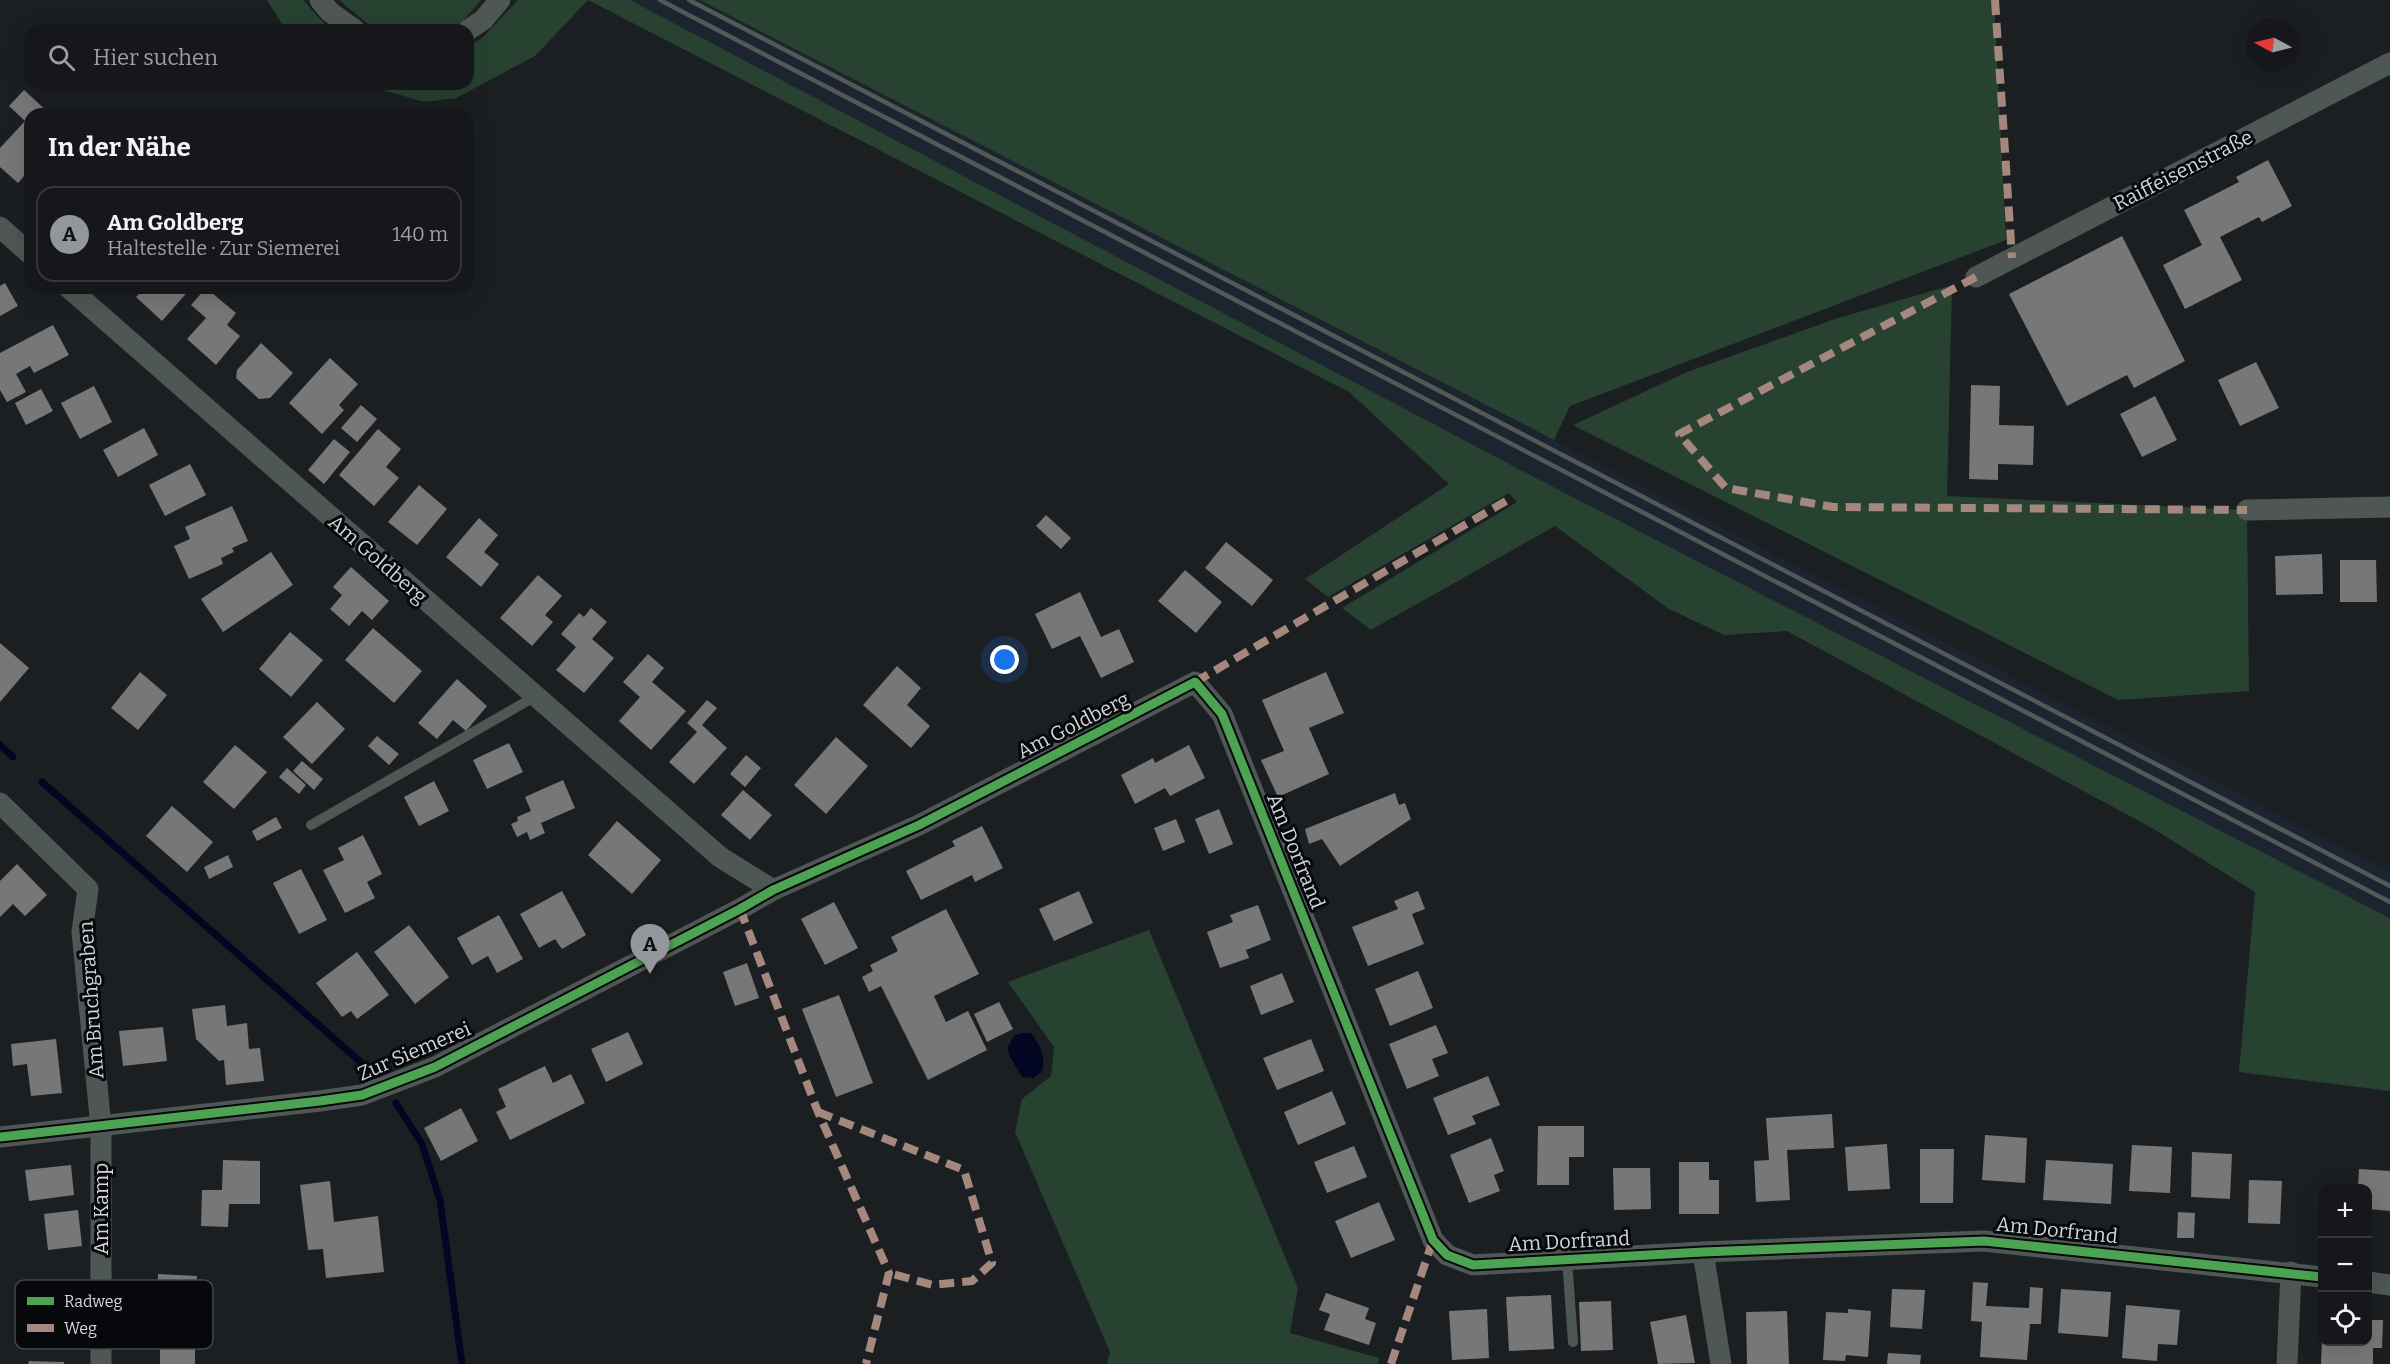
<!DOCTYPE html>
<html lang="de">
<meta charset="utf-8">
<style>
body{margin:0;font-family:Bitter,serif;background:#222427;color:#f1f3f6}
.controls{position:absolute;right:18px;bottom:18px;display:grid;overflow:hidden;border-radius:12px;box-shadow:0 6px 24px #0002}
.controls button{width:54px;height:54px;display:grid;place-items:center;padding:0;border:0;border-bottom:2px solid #343639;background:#15171a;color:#f1f3f6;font:30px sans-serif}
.compass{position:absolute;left:2246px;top:18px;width:54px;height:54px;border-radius:50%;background:#15171a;box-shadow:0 6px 24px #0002;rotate:277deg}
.you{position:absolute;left:1005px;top:660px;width:21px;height:21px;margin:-15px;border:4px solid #fff;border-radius:50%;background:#1a73e8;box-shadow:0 0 0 9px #1a73e833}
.badge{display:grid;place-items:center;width:39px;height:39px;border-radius:50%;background:#93969a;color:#111;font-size:20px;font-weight:700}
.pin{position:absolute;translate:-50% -50px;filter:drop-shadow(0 2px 3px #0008)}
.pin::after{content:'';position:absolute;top:32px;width:21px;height:18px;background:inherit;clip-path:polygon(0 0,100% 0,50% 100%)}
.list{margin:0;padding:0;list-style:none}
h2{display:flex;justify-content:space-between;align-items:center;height:78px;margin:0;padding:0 24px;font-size:26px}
h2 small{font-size:20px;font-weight:400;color:#9d9fa2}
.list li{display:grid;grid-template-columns:39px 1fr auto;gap:18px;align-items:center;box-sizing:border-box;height:96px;margin:0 12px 12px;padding:0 12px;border:2px solid #343639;border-radius:18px}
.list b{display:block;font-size:22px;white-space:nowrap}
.list p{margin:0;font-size:20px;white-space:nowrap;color:#9d9fa2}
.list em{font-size:20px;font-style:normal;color:#9d9fa2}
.icon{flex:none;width:33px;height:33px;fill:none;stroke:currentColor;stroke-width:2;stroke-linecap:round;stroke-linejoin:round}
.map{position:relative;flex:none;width:2390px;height:1364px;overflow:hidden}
.search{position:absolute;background:#15171a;box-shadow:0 6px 24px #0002;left:24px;top:24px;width:450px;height:66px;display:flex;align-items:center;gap:15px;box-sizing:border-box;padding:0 21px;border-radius:18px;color:#9d9fa2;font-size:22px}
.panel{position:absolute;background:#15171a;box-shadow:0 6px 24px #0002;left:24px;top:108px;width:450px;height:186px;border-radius:18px}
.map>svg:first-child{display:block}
</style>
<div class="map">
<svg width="2390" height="1364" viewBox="0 0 2390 1364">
<rect width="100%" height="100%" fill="#1c1f22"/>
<path fill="#1c242f" d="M 630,0 L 700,0 L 2390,872 L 2390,918 L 1534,477 Z"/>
<g fill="#274231">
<path d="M 267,0 L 303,0 L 330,30 L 286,30 Z"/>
<path d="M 339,0 L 481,0 L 462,22 L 440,30 L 384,30 L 369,25 Z"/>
<path d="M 518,0 L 588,0 L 535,56 L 456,98 L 424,102 L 363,84 L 468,84 L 468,47 L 482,38 Z"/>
<path d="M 588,0 L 630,0 L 1534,477 L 2390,918 L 2390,1091 L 2239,1072 L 2255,892 L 2152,828 L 1787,631 L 1724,635 L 1669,609 L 1555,526 L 1371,630 L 1342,608 L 1517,502 L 1509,493 L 1328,597 L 1305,579 L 1449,484 L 1349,392 Z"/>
<path d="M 700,0 L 1994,0 L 2006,240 L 1570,406 L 1554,440 Z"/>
<path d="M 1952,285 L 1947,496 L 2247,510 L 2249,691 L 2118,700 L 1573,425 L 1687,372 L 1835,319 Z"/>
<path d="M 1149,930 L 1298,1288 L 1290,1333 L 1379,1358 L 1378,1364 L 1107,1364 L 1110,1352 L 1015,1132 L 1022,1099 L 1051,1076 L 1054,1047 L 1008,982 Z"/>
</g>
<path fill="#030623" d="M 1021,1033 L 1031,1033 C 1040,1045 1045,1055 1043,1070 L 1034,1078 L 1022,1077 L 1010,1057 L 1007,1048 L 1014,1036 Z"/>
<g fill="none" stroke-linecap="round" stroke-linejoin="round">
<g stroke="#030623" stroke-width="7">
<path d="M 0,745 L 13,757"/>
<path d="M 42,782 L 380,1079"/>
<path d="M 396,1103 L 422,1144 L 440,1200 L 462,1364"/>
</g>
</g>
<g fill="#787777">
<path d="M 24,90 L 50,114 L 30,114 L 30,169 L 18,183 L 0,167 L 0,148 L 25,121 L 9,106 Z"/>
<path d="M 2268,160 L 2292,206 L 2262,222 L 2259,217 L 2220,237 L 2242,280 L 2185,309 L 2163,265 L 2202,245 L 2184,210 L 2239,182 L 2236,177 Z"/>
<path d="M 2122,236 L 2185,361 L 2134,388 L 2127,375 L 2067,406 L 2009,294 Z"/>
<path d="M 5,283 L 18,306 L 0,316 L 0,286 Z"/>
<path d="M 145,288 L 191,288 L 162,321 L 136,297 Z"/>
<path d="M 206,288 L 236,313 L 227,325 L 240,336 L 216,365 L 187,339 L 206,318 L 191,305 Z"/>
<path d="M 53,325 L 69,355 L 34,373 L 30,366 L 16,374 L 26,392 L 7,402 L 0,390 L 0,353 Z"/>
<path d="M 261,343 L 293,373 L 270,398 L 259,399 L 236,378 L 237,370 Z"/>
<path d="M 330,358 L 358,384 L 339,405 L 344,410 L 322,434 L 289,403 Z"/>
<path d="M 2256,362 L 2279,408 L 2240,426 L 2218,380 Z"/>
<path d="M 1971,385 L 2000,386 L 1999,425 L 2034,426 L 2033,465 L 1998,464 L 1998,480 L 1969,479 Z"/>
<path d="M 94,386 L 112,422 L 80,439 L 61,403 Z"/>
<path d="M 41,389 L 53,411 L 26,425 L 15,403 Z"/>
<path d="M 2155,396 L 2177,440 L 2142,457 L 2120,414 Z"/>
<path d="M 361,405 L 377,419 L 357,442 L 341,428 Z"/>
<path d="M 144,428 L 158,455 L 118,477 L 103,450 Z"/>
<path d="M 378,429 L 401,449 L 386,467 L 399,478 L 374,506 L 339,475 Z"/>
<path d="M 334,439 L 350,452 L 324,484 L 308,470 Z"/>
<path d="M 190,464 L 206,495 L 165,516 L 149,485 Z"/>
<path d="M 419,485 L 447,509 L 417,545 L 388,522 Z"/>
<path d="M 232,506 L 248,541 L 232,548 L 234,552 L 221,558 L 223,564 L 189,579 L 174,546 L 190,539 L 185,527 Z"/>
<path d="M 1046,515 L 1071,538 L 1061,549 L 1036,526 Z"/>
<path d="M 479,518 L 498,535 L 484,552 L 499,564 L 481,587 L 446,557 Z"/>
<path d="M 1226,542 L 1273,580 L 1252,606 L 1205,568 Z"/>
<path d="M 271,552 L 293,585 L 223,632 L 201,599 Z"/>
<path d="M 2322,554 L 2323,594 L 2276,595 L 2275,556 Z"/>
<path d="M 2340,560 L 2376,560 L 2377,602 L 2340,602 Z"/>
<path d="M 351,567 L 389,601 L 372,620 L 362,611 L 349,626 L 330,609 L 342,595 L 333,587 Z"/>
<path d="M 1185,570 L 1222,602 L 1196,633 L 1158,601 Z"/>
<path d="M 538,575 L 562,596 L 545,615 L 553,622 L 532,646 L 500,618 Z"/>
<path d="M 1080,592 L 1101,637 L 1119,629 L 1134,662 L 1101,678 L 1080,636 L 1052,649 L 1035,614 Z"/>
<path d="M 591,608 L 607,622 L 592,639 L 614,658 L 584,693 L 556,670 L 576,647 L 561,634 L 579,613 L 584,617 Z"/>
<path d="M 373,628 L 422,671 L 394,703 L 345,660 Z"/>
<path d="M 290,632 L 323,660 L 291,697 L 259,669 Z"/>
<path d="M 0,643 L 29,668 L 0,702 Z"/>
<path d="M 648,654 L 664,668 L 652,682 L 686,711 L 651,750 L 619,721 L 640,697 L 623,682 Z"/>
<path d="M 897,666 L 921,688 L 907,705 L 930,726 L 911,748 L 863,705 Z"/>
<path d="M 140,672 L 167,695 L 138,730 L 111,708 Z"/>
<path d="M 1326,672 L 1344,713 L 1309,728 L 1329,774 L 1278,797 L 1261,760 L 1284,751 L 1262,700 Z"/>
<path d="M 457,679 L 487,706 L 466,731 L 453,720 L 437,739 L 418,723 Z"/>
<path d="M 707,700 L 717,708 L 702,725 L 727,748 L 694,784 L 669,762 L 697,732 L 687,723 Z"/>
<path d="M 317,702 L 345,729 L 312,764 L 283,737 Z"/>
<path d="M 377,736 L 399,754 L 389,765 L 368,746 Z"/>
<path d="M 836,737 L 868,766 L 826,814 L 794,785 Z"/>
<path d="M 509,743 L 523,772 L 487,789 L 473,760 Z"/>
<path d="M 235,745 L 267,772 L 234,809 L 203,782 Z"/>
<path d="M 1189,745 L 1205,778 L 1170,796 L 1165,788 L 1135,804 L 1121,775 L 1153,758 L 1155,763 Z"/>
<path d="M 746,755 L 761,768 L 745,787 L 730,774 Z"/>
<path d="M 302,761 L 323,779 L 314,790 L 293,771 Z"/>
<path d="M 287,768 L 306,785 L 299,794 L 279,777 Z"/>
<path d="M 563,780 L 575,808 L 541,823 L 545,833 L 530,840 L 527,832 L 517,837 L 511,824 L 518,821 L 517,817 L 531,811 L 525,797 Z"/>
<path d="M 434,781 L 449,811 L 419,826 L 404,797 Z"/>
<path d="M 743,790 L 772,815 L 750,840 L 721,815 Z"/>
<path d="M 1395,793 L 1399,805 L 1405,803 L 1411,819 L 1340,866 L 1322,839 L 1309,844 L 1305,829 Z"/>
<path d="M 172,806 L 213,842 L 187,872 L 146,836 Z"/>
<path d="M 1219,809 L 1233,844 L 1209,854 L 1195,819 Z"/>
<path d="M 276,817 L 282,828 L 257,841 L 252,831 Z"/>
<path d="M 1176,819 L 1185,842 L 1163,851 L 1154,828 Z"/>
<path d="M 617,821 L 661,860 L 632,894 L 588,855 Z"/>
<path d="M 982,826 L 1003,868 L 975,882 L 972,875 L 921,900 L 906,871 L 955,846 L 952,841 Z"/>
<path d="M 363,835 L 382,874 L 367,882 L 375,898 L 345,913 L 323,870 L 344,860 L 338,848 Z"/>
<path d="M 228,855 L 233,867 L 209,879 L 204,867 Z"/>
<path d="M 17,864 L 47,895 L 25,916 L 13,904 L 0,917 L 0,881 Z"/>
<path d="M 301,869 L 327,920 L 299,934 L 273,883 Z"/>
<path d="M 562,891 L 586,935 L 562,949 L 555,939 L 539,948 L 520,914 Z"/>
<path d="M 1079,891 L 1093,923 L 1054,941 L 1039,909 Z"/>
<path d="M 1418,891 L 1425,909 L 1412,914 L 1424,944 L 1368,966 L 1352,927 L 1398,909 L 1394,901 Z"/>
<path d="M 834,902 L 858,948 L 825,965 L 801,919 Z"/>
<path d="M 1258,905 L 1271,940 L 1246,950 L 1249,958 L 1220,968 L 1207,932 L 1233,922 L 1230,915 Z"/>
<path d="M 946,909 L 979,974 L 934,996 L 946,1022 L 968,1011 L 987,1050 L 928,1080 L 881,986 L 869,992 L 862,977 L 873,971 L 870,965 L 898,951 L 891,937 Z"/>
<path d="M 499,915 L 523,959 L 497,973 L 488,956 L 472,965 L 457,938 Z"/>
<path d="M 409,925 L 449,977 L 415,1004 L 374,952 Z"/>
<path d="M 357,952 L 389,995 L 357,1019 L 351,1011 L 342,1017 L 316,983 Z"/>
<path d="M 747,963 L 759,998 L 735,1006 L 723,972 Z"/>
<path d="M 1418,971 L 1433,1008 L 1390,1026 L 1375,989 Z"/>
<path d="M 1282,973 L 1294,1002 L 1261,1015 L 1250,986 Z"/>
<path d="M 839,995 L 873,1083 L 836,1097 L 802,1009 Z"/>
<path d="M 999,1002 L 1013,1029 L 987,1042 L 974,1014 Z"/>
<path d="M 225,1005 L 227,1026 L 247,1023 L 249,1049 L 260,1048 L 264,1081 L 226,1085 L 224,1060 L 219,1061 L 196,1039 L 192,1009 Z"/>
<path d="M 1436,1025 L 1448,1053 L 1432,1059 L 1439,1076 L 1407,1089 L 1389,1044 Z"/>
<path d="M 163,1027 L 167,1061 L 123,1066 L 119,1031 Z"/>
<path d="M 628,1032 L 643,1064 L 606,1082 L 591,1049 Z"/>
<path d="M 56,1039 L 62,1093 L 31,1096 L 27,1064 L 13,1066 L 11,1044 Z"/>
<path d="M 1311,1039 L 1324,1071 L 1277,1090 L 1263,1058 Z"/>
<path d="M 545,1066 L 553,1083 L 571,1074 L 585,1103 L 510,1140 L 496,1112 L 506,1107 L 498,1089 Z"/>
<path d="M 1488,1076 L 1500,1105 L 1472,1116 L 1476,1124 L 1448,1135 L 1433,1098 Z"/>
<path d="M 1332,1091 L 1346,1124 L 1298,1145 L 1284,1112 Z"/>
<path d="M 461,1108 L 478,1141 L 441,1161 L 424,1128 Z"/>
<path d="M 1832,1114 L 1834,1148 L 1787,1150 L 1790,1200 L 1756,1202 L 1754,1161 L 1769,1160 L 1766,1118 Z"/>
<path d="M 1538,1126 L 1584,1126 L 1584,1157 L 1569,1157 L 1569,1185 L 1537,1185 Z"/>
<path d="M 1985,1135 L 2027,1138 L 2025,1183 L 1982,1180 Z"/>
<path d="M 1491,1138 L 1504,1171 L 1494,1175 L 1500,1191 L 1469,1203 L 1450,1155 Z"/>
<path d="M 1887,1144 L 1890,1189 L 1848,1191 L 1845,1147 Z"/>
<path d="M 2132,1145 L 2172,1147 L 2170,1193 L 2129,1191 Z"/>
<path d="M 1354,1146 L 1367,1177 L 1327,1193 L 1314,1162 Z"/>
<path d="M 1920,1149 L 1954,1149 L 1953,1203 L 1920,1203 Z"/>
<path d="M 2192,1152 L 2232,1154 L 2230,1199 L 2191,1197 Z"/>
<path d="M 223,1160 L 260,1161 L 260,1204 L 229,1204 L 228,1227 L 201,1226 L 202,1190 L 222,1190 Z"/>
<path d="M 2046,1160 L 2113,1164 L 2111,1204 L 2043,1200 Z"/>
<path d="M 1679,1162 L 1709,1162 L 1709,1180 L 1719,1180 L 1719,1214 L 1679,1214 Z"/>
<path d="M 71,1165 L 74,1195 L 29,1201 L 25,1170 Z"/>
<path d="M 1613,1168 L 1650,1168 L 1651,1209 L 1614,1210 Z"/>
<path d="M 2359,1169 L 2390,1171 L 2390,1211 L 2368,1209 L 2368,1188 L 2358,1188 Z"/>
<path d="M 2249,1180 L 2282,1181 L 2280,1224 L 2248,1223 Z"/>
<path d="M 330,1181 L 334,1222 L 378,1216 L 384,1272 L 326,1278 L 323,1249 L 308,1250 L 300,1185 Z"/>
<path d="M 1379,1202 L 1395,1240 L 1351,1258 L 1335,1221 Z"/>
<path d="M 78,1210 L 82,1246 L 48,1250 L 44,1214 Z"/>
<path d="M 2178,1212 L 2195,1213 L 2194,1238 L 2177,1238 Z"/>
<path d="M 158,1274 L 197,1276 L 195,1316 L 156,1315 Z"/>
<path d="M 1973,1282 L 1988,1283 L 1986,1306 L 2029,1308 L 2030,1287 L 2043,1288 L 2041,1324 L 2030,1324 L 2027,1360 L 1980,1357 L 1982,1322 L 1971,1321 Z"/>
<path d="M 1892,1289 L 1925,1290 L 1922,1329 L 1890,1327 Z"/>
<path d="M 2061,1289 L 2111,1292 L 2108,1337 L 2058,1333 Z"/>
<path d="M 1326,1293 L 1369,1308 L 1365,1319 L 1376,1323 L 1369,1345 L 1324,1330 L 1330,1314 L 1319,1310 Z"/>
<path d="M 1551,1295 L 1554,1349 L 1509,1351 L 1506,1297 Z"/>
<path d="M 1611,1301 L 1613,1350 L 1581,1351 L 1579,1302 Z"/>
<path d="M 2126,1305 L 2180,1310 L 2177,1345 L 2158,1344 L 2157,1361 L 2122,1358 Z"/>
<path d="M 1487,1309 L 1489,1358 L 1452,1360 L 1449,1311 Z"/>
<path d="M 1848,1309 L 1871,1311 L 1868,1357 L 1846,1355 L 1845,1361 L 1823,1360 L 1826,1312 L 1848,1313 Z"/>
<path d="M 1787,1311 L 1789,1364 L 1747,1364 L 1746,1312 Z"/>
<path d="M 1686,1315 L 1695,1363 L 1658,1364 L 1650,1322 Z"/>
<path d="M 2370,1320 L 2383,1320 L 2382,1348 L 2373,1348 L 2373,1364 L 2321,1364 L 2322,1341 L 2368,1342 Z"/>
<path d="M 160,1338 L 195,1339 L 195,1364 L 160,1364 Z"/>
<path d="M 1888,1353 L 1921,1355 L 1920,1364 L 1887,1364 Z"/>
<path d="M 29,1361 L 64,1362 L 64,1364 L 28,1364 Z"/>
</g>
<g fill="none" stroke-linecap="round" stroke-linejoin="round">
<g stroke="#4f5754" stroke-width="10">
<path d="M 311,825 L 536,696"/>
<path d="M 1567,1260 L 1573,1342"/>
</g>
<g stroke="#4f5754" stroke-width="21">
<path d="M 320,0 L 330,12 L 355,30"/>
<path d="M 468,30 L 483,20 L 500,0"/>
<path d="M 0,227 L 30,254"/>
<path d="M 1976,277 L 2390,63"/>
<path d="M 69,288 L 720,857 L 773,890"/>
<path d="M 2247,510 L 2390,507"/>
<path d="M 0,803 L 88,889 L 82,932 L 101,1127 L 101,1364"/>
<path d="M 0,1137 L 320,1101 L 362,1095 L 435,1067 L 740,909 L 773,890 L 919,825 L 1195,682 L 1222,714 L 1433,1240 L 1447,1255 L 1473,1265 L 1703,1252 L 1984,1241 L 2322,1277"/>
<path d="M 1703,1252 L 1721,1364"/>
<path d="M 2368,1282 L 2390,1285"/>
<path d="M 2287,1364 L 2291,1272"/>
</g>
<g stroke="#545958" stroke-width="4.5">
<path d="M 660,0 L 2390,902"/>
<path d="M 689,0 L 2390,886"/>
</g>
<g stroke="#a5887d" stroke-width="8" stroke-dasharray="15 8" stroke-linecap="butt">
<path d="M 1995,0 L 2012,258"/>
<path d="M 1976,277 L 1679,434 L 1726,488 L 1833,507 L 2247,510"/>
<path d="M 1195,682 L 1506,501"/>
<path d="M 740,909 L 818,1112 L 889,1273 L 866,1364"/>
<path d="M 818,1112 L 964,1170 L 992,1263 L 972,1281 L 933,1285 L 889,1273"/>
<path d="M 1391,1364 L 1433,1240"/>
</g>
<defs>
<path id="cycleway" d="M 0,1137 L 320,1101 L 362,1095 L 435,1067 L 740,909 L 773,890 L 919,825 L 1195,682 L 1222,714 L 1433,1240 L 1447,1255 L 1473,1265 L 1703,1252 L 1984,1241 L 2322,1277"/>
</defs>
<use href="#cycleway" stroke="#06080b" stroke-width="13"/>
<use href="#cycleway" stroke="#4ca352" stroke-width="9"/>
</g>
<g text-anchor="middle" stroke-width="6" stroke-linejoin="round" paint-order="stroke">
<g font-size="20" fill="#d3d6db" stroke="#06080b">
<text transform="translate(2183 170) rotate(-27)" y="7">Raiffeisenstraße</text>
<text transform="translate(378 559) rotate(41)" y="7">Am Goldberg</text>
<text transform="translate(1073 725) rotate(-27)" y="7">Am Goldberg</text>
<text transform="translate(1296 851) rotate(68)" y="7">Am Dorfrand</text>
<text transform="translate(91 1000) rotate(-94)" y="7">Am Bruchgraben</text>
<text transform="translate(414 1051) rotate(-23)" y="7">Zur Siemerei</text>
<text transform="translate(101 1209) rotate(-90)" y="7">Am Kamp</text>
<text transform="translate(2057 1230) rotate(6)" y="7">Am Dorfrand</text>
<text transform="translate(1569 1241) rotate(-3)" y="7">Am Dorfrand</text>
</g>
</g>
<rect x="15" y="1280" width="198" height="69" rx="9" fill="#06080b" stroke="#444649" stroke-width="1.5"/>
<rect x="27" y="1297" width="27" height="8" fill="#4ca352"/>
<rect x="27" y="1324" width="27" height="8" fill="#a5887d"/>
<g font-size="16" fill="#d3d6db">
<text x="64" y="1307">Radweg</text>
<text x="64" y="1334">Weg</text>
</g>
</svg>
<div class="controls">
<button>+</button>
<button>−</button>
<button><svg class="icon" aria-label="locate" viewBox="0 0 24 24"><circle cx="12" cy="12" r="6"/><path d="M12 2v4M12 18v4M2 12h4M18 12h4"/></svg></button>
</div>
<svg class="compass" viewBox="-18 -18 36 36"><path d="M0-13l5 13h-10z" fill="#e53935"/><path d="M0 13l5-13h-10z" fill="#9d9fa2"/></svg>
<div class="you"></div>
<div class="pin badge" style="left:650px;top:974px">A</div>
<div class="search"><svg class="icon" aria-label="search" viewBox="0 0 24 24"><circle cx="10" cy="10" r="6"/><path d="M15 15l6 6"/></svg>Hier suchen</div>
<section class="panel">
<h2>In der Nähe<small></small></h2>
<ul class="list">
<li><span class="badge">A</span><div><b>Am Goldberg</b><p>Haltestelle · Zur Siemerei</p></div><em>140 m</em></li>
</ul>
</section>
</div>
